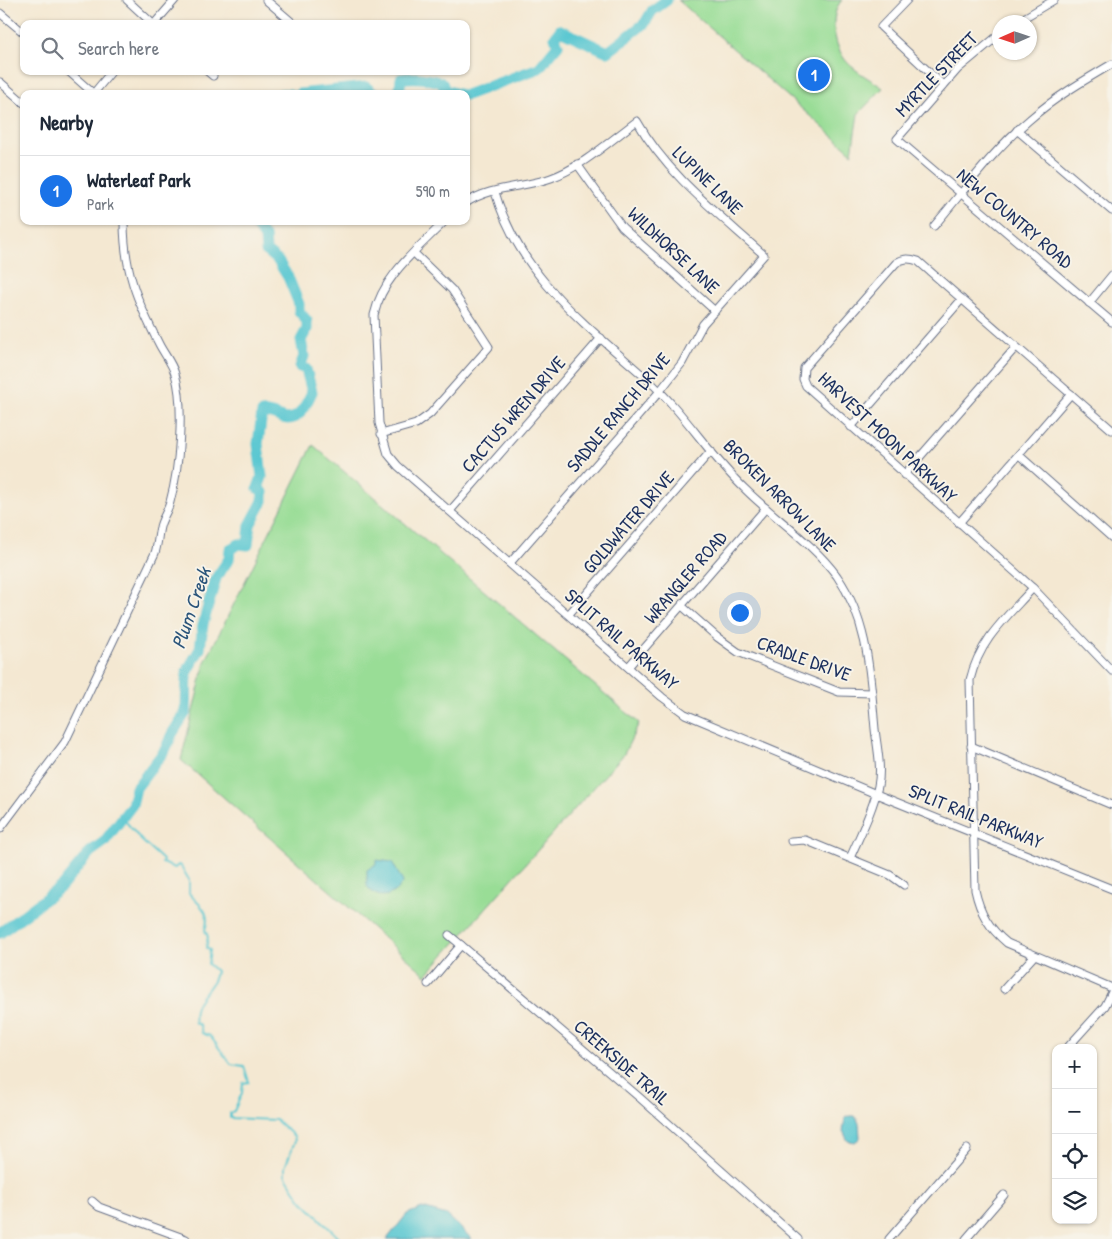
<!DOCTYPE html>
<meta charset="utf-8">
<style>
body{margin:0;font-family:"Patrick Hand",sans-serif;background:#f2f2f3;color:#1f2937}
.controls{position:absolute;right:15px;bottom:15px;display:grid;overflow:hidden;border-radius:10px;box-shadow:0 1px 4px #0004}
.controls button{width:45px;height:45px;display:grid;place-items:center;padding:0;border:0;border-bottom:1px solid #e0e1e3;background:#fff;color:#1f2937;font:25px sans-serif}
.compass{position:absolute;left:992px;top:15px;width:45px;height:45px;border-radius:50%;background:#fff;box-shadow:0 1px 4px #0004;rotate:267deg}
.you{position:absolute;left:739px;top:612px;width:18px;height:18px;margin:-12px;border:4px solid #fff;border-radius:50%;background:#1a73e8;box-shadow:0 0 0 8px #1a73e833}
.badge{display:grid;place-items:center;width:32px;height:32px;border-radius:50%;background:#1a73e8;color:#fff;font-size:16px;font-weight:700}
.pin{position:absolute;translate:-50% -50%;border:2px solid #fff;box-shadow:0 1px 5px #0006}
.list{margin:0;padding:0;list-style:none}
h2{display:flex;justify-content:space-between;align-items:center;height:65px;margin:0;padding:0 20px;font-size:21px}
h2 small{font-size:16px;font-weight:400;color:#747a83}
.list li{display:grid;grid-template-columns:32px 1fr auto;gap:15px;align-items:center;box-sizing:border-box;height:70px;padding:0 20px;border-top:1px solid #e0e1e3}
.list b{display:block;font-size:19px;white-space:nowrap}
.list p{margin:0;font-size:16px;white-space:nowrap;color:#747a83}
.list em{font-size:16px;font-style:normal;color:#747a83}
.icon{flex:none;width:28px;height:28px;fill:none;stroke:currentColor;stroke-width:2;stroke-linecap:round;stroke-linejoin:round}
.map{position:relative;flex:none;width:1112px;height:1239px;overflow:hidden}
.search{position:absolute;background:#fff;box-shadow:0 1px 4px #0004;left:20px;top:20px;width:450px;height:55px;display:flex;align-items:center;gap:12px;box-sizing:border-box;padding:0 18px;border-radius:10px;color:#747a83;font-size:19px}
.panel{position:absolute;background:#fff;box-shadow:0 1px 4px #0004;left:20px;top:90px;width:450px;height:135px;border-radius:10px}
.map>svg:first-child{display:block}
</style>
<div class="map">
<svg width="1112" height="1239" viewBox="0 0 1112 1239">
<rect width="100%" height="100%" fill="#f7f3e8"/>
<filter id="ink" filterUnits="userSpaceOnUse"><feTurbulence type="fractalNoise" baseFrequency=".02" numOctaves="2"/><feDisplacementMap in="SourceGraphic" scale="10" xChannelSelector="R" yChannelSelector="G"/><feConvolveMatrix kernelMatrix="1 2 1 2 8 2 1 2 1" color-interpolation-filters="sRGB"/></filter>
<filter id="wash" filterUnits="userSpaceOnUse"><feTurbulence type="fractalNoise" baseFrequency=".0096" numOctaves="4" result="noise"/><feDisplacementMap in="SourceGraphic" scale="20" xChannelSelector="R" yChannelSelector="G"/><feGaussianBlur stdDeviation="1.12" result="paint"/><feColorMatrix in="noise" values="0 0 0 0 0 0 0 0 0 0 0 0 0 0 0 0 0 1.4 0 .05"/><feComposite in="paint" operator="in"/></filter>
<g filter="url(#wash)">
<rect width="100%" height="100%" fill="#f4e8d2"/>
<g fill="#99dd96" stroke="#5a867a">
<path d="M 678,0 L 842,0 C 828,15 834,48 847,62 C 856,72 872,80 883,88 L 858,114 L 852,153 Z"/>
<path d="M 313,445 L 639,723 L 624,754 L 426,975 L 181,760 L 205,662 Z"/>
</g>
<g fill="#5ac7d1" stroke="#3a7b98">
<path d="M 376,860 L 392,862 L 403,882 C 393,897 378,902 367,886 L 367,870 L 376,864 Z"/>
<path d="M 850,1116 L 855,1116 L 859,1123 L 860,1138 L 855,1142 L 848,1141 L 843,1131 L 845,1118 Z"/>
<path d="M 422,1208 L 447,1215 L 472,1239 L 387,1239 L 407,1214 Z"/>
</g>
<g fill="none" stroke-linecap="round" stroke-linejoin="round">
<path stroke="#5ac7d1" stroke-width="2" d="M 122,817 L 141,840 L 163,860 L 162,863 L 175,868 L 178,865 L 181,866 L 189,880 L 189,893 C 198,905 212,910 205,930 L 208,937 L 206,948 L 210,950 L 208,964 L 216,971 C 213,994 190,996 195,1023 L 200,1025 L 202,1033 L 210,1036 L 231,1064 L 244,1066 L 249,1082 L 243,1083 L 242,1093 L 234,1111 L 230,1113 L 230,1118 L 276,1120 L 294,1136 L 295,1141 L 285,1167 L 285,1175 L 301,1200 L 340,1239"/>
<g stroke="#5ac7d1" stroke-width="11">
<path d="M 281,94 L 289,94"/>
<path d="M 299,94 L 366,87 L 374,94"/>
<path d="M 399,94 L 401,79 C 415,76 428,78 442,83 L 445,90 L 458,94"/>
<path d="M 466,95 L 539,68 L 558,45 L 555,37 L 560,30 L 608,52 L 645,23 L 652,11 L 667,0"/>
<path d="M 0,933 L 62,886 L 90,852 L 104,842 L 132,805 L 136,788 L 165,750 L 172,734 L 186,712 L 187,671 L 200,649 L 203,624 L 216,578 L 229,559 L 230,549 L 239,544 L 248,545 L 250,525 L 263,501 L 263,492 L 258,488 L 262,477 L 258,444 L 262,413 C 270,412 274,415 282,418 C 299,423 306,405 312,392 L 306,369 L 300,367 L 304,356 L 301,340 L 307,329 L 307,321 L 299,311 L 299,304 L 288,277 L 278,261 L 266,251 L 265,237 L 251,221"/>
</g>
</g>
</g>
<g filter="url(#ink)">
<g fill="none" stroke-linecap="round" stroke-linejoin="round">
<defs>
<g id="minor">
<path d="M 127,0 L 153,24"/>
<path d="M 266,0 L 294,24"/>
<path d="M 907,0 L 881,27 L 943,85"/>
<path d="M 0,13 L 24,33"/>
<path d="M 1017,22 L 1054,0"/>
<path d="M 154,24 L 175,0"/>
<path d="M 1000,34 L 958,69 L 897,139 L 1112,322"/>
<path d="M 68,71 L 94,94"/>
<path d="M 207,71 L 213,76"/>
<path d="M 0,82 L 24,103"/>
<path d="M 93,94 L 112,71"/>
<path d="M 1017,130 L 1112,211"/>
<path d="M 577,164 L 622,227 L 715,311"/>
<path d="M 495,192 C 519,275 585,324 647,379 C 684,412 709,455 745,489 C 774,518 812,542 837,576 C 869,622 870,675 875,729 C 877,747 882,768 878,786 C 873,810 860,835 850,858"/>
<path d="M 466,203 C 490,186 524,188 551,178 C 582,167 610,141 637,121 C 667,175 719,214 764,255 L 703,324 L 682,363 L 660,391 L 510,563"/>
<path d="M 445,221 C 418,249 383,275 374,315 L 379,423 L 388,454 L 398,466 L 662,697 L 685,714 L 876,794 L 1112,889"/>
<path d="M 934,226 C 964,191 993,150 1029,120 C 1054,98 1083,81 1112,64"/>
<path d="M 1089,303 L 1112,275"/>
<path d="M 851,427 L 962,299"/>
<path d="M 1112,430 L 918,261 C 909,258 904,258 896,263 L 804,368 L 803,379 L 806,386 L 1033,588 L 1112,671"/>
<path d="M 381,434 L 416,424 L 430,414 L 489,347 L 452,290 L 414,253"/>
<path d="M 1019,455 L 1112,538"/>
<path d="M 904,475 L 1016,347"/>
<path d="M 450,511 L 601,338"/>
<path d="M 959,523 L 1071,394"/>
<path d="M 1033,588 C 1006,618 980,639 970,680 L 975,890 C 980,913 989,928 1007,943 L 1112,988"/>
<path d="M 682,606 L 717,637 L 738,652 L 839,692 L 872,693"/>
<path d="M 569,614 L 711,451"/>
<path d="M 629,666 L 766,508"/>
<path d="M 971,746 L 1112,805"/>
<path d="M 0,829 L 65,742 L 155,553 C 158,544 158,535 160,527 C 162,518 168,511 170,502 C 179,470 185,406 175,374 C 172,363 164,354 159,344 C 137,301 124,271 124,221"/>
<path d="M 791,841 L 805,840 L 890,875 L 904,885"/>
<path d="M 449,935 L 461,945"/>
<path d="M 428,984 L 461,945 L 640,1098 L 798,1239"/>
<path d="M 1004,989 L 1034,956"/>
<path d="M 1068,1047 L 1105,1006 L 1112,992"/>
<path d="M 92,1201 L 99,1207 L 186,1239"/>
<path d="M 889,1239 L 967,1149"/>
<path d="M 966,1239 L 1004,1195"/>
</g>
</defs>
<use href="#minor" stroke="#677087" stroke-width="9"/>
<use href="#minor" stroke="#fff" stroke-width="7"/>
</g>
</g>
<g text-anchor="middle" stroke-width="4" stroke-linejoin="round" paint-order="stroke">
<g font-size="19" fill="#1b2f5e" stroke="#f7f3e8">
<text transform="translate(936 74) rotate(-46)" y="7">MYRTLE STREET</text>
<text transform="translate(708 180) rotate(44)" y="7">LUPINE LANE</text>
<text transform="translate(1015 218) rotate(40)" y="7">NEW COUNTRY ROAD</text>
<text transform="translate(674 250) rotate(43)" y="7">WILDHORSE LANE</text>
<text transform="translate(618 412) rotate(-50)" y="7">SADDLE RANCH DRIVE</text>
<text transform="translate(513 414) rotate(-49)" y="7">CACTUS WREN DRIVE</text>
<text transform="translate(888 437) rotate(43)" y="7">HARVEST MOON PARKWAY</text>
<text transform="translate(780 495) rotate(45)" y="7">BROKEN ARROW LANE</text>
<text transform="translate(628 522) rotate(-49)" y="7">GOLDWATER DRIVE</text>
<text transform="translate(685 577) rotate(-49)" y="7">WRANGLER ROAD</text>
<text transform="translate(622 639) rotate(41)" y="7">SPLIT RAIL PARKWAY</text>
<text transform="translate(804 658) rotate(20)" y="7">CRADLE DRIVE</text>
<text transform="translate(976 816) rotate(22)" y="7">SPLIT RAIL PARKWAY</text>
<text transform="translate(622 1062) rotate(41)" y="7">CREEKSIDE TRAIL</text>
</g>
<g font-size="20" font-style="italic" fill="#2b557b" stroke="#f7f3e8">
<text transform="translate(191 608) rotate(-71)" y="7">Plum Creek</text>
</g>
</g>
</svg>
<div class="controls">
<button>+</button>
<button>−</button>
<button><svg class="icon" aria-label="locate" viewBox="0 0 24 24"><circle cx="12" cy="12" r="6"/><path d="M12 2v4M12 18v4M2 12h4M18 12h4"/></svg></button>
<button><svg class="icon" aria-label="layers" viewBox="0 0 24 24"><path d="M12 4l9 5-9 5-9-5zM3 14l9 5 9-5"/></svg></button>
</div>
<svg class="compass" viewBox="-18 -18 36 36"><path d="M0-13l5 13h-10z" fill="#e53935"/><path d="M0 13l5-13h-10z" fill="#747a83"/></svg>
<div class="you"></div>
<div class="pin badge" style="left:814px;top:75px">1</div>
<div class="search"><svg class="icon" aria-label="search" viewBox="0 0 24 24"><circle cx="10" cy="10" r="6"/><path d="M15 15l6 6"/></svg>Search here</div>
<section class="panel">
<h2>Nearby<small></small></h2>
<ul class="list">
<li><span class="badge">1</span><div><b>Waterleaf Park</b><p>Park</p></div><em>590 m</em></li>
</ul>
</section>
</div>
